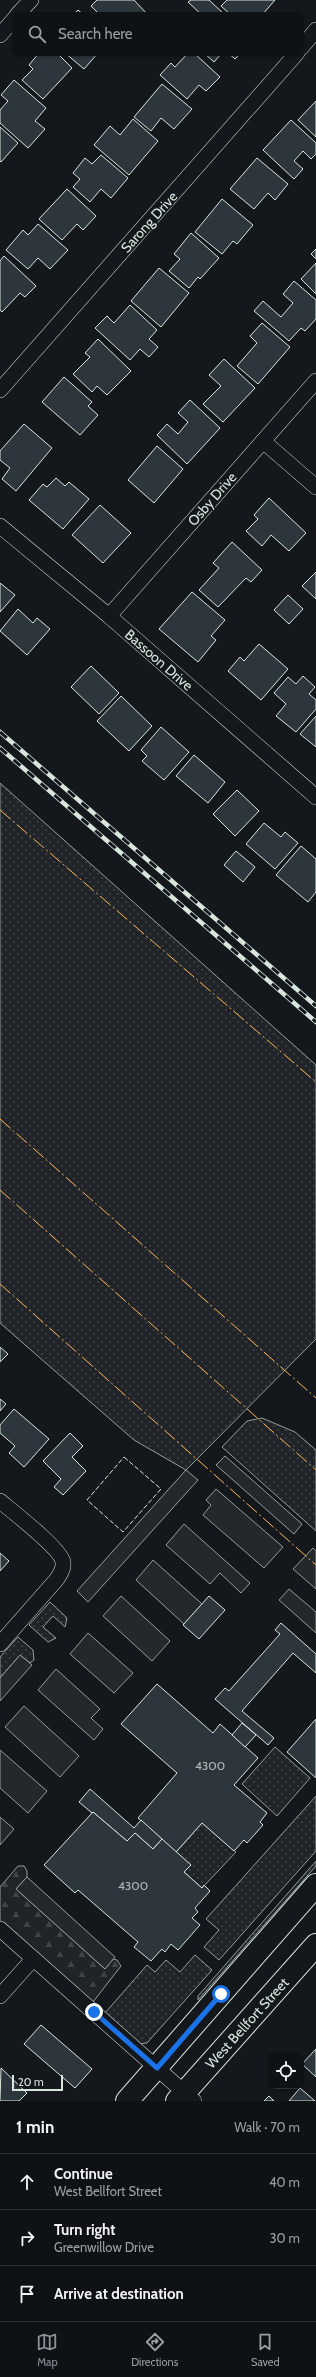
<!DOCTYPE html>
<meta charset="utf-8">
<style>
body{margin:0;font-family:Cabin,sans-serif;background:#1d2022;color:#f1f3f6}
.controls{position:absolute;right:12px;bottom:12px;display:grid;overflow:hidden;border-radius:8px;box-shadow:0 1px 3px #0004}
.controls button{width:36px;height:36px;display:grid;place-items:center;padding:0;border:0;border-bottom:1px solid #2f3234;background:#0f1215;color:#f1f3f6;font:20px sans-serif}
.scale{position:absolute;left:12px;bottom:10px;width:51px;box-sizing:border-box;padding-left:4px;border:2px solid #d8e6dc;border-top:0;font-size:11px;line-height:14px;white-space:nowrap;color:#d8e6dc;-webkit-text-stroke:3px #14181c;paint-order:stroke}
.stop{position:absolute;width:12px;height:12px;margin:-9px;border:3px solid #1a73e8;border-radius:50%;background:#fff}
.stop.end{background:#1a73e8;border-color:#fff;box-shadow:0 1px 4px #0008}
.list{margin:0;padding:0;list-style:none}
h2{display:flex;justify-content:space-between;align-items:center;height:52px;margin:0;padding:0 16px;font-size:17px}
h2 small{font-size:13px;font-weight:400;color:#9b9ea0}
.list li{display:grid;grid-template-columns:26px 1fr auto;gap:12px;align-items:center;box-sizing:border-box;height:56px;padding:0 16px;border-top:1px solid #2f3234}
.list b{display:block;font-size:15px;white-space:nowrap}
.list p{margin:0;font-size:13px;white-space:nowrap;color:#9b9ea0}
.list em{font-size:13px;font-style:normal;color:#9b9ea0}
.icon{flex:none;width:22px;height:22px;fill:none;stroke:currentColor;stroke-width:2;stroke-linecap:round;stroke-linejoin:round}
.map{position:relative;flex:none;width:316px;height:2101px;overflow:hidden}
.search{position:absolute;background:#0f1215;box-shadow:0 1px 3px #0004;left:12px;right:12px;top:12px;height:44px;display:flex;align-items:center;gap:10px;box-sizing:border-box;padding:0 14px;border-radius:8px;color:#9b9ea0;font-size:15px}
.sheet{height:220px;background:#0f1215}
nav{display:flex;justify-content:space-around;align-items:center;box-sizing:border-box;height:56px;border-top:1px solid #2f3234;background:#0f1215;font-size:11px;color:#9b9ea0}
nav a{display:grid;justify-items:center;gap:2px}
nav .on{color:#8c9099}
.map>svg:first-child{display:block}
</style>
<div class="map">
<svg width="316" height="2101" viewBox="0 0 316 2101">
<defs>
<pattern id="grass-dots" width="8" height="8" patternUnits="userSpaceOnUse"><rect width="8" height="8" fill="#202428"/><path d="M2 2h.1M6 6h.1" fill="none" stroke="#404447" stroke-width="1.8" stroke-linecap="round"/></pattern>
<pattern id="forest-firs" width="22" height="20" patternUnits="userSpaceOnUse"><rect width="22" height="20" fill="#202428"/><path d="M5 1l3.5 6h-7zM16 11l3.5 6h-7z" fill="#404447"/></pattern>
</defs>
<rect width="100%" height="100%" fill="#14181c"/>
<g fill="url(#grass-dots)" stroke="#939e99">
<path d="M 0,783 L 316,1065 L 316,1339 L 186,1470 L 134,1440 L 0,1323 Z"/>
<path d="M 262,1418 L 295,1432 L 316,1450 L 316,1531 L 222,1447 L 247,1421 Z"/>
<path d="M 50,1602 L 67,1618 L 65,1627 L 53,1616 L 43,1627 L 56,1638 L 48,1642 L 29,1625 Z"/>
<path d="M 18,1637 L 33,1650 L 34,1660 L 30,1663 L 20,1655 L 0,1678 L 0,1657 Z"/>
<path d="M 275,1747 L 310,1778 L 277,1816 L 242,1784 Z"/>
<path d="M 316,1796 L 316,1851 L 219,1960 L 204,1947 L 219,1930 L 206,1919 Z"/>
<path d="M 202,1823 L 236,1852 L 202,1888 L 184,1872 L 190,1865 L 176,1852 Z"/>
<path d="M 316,1861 L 316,1866 L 198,2000 L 198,1996 Z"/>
<path d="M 195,1955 L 212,1970 L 147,2043 L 140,2044 L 105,2013 L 147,1965 L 155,1972 L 166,1960 L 180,1972 Z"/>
</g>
<path fill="url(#forest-firs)" stroke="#939e99" d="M 18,1866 L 24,1866 L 27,1871 L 27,1877 L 16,1889 L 105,1969 L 113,1959 L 117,1960 L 121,1966 L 93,2002 L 0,1921 L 0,1887 Z"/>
<g fill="#24282b" stroke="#939e99">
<path d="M 225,1456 L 302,1524 L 294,1534 L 216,1465 Z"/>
<path d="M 186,1470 L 198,1480 L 88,1602 L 77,1591 Z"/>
<path d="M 216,1489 L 283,1547 L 264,1568 L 203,1515 L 211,1505 L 206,1500 Z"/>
<path d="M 184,1524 L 250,1583 L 241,1593 L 220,1573 L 210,1584 L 166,1545 Z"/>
<path d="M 313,1548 L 316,1551 L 316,1589 L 293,1569 Z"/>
<path d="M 153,1560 L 202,1604 L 184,1624 L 136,1580 Z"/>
<path d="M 289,1589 L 316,1612 L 316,1633 L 279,1600 Z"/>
<path d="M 121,1596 L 170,1641 L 152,1661 L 103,1616 Z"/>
<path d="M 88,1633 L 133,1673 L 114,1693 L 70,1654 Z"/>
<path d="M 20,1655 L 32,1665 L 0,1701 L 0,1678 Z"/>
<path d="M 56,1669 L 100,1709 L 91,1718 L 103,1729 L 94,1740 L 38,1690 Z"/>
<path d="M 24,1706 L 79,1756 L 60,1777 L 5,1727 Z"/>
<path d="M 0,1750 L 47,1791 L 28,1813 L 0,1788 Z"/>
<path d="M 0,1817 L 14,1829 L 0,1845 Z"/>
<path d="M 27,1877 L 115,1957 L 105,1969 L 16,1889 Z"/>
</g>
<g fill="#2c363c" stroke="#d8e6dc">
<path d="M 97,0 L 134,0 L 148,15 L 100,15 L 91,6 Z"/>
<path d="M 191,0 L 209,0 L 225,15 L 202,15 L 188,2 Z"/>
<path d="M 227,0 L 275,0 L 262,15 L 231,15 L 221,6 Z"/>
<path d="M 78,10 L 84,15 L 73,15 Z"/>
<path d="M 39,53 L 43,56 L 46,53 L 57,53 L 72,68 L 43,99 L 22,80 L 33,69 L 29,65 Z"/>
<path d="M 65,53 L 98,53 L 84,69 Z"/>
<path d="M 188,53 L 194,53 L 220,77 L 206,91 L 199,85 L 187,99 L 160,75 L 171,63 L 175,67 Z"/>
<path d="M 204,53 L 222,53 L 214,62 Z"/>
<path d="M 228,53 L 241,53 L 235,59 Z"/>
<path d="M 14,80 L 46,108 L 35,121 L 45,129 L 28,148 L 0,123 L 0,110 L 8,101 L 1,95 Z"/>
<path d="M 162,84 L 192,109 L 174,129 L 161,118 L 151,131 L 134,117 Z"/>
<path d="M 316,101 L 316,137 L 298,120 Z"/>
<path d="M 133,119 L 158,141 L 129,175 L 94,145 L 110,126 L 120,135 Z"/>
<path d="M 291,120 L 316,143 L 316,154 L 311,159 L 303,151 L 294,161 L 303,169 L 294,179 L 263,150 Z"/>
<path d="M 0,127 L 18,143 L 1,162 L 0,161 Z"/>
<path d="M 101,155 L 128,178 L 111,198 L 101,189 L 90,202 L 73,187 L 80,179 L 73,173 L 85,158 L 92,164 Z"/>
<path d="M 257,158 L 288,184 L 275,200 L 268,193 L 254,209 L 230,189 Z"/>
<path d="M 67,189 L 96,216 L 83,230 L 77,224 L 62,240 L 39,219 Z"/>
<path d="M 222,199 L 253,225 L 237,244 L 233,241 L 222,254 L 195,232 Z"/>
<path d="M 38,224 L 68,250 L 50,269 L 38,258 L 28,269 L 6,250 L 23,230 L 28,235 Z"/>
<path d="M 191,233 L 219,258 L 200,279 L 198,277 L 189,288 L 169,271 L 180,259 L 174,254 Z"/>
<path d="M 316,249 L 316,259 L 311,254 Z"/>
<path d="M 4,256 L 36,286 L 25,297 L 20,293 L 2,312 L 0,310 L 0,261 Z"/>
<path d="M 316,263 L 316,294 L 301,279 Z"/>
<path d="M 159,268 L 189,293 L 161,327 L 131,301 Z"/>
<path d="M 294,281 L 316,300 L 316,319 L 305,331 L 301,328 L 289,341 L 254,311 L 263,301 L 281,317 L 293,303 L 283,294 Z"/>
<path d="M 130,305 L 157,330 L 149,339 L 158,347 L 149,357 L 140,349 L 130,360 L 95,328 L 107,316 L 114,323 Z"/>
<path d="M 262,323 L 290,347 L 258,384 L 237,366 L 257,343 L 250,336 Z"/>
<path d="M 98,339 L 131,371 L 107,395 L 97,386 L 92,392 L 73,374 L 90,357 L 85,353 Z"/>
<path d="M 224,359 L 255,388 L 223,422 L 203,404 L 221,386 L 209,375 Z"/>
<path d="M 64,377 L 92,402 L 88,406 L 98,415 L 80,435 L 42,402 Z"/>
<path d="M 190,400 L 220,428 L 187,464 L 157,435 L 167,424 L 178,434 L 188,422 L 178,413 Z"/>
<path d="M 24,424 L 52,448 L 16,491 L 2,479 L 10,468 L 0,460 L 0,451 Z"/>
<path d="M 157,446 L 183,469 L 154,503 L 128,480 Z"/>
<path d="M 56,478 L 65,486 L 69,482 L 89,499 L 63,529 L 29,500 L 43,484 L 47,487 Z"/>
<path d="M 269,498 L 306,533 L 289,551 L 271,535 L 262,546 L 246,531 L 258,519 L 254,515 Z"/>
<path d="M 100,505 L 131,533 L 103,563 L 72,535 Z"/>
<path d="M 232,542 L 262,570 L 251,582 L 246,578 L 218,607 L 199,590 L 219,568 L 213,563 Z"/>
<path d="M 316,572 L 316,599 L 302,586 Z"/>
<path d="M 0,583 L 15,595 L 0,612 Z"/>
<path d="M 192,592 L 225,620 L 211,636 L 216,640 L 198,662 L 159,629 Z"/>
<path d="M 288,595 L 303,609 L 289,624 L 274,610 Z"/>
<path d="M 18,609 L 33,623 L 37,618 L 50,629 L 27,655 L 0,631 Z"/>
<path d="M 259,644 L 288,669 L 261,700 L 228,671 L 240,657 L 244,661 Z"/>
<path d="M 91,666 L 119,693 L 99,714 L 71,687 Z"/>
<path d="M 303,676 L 315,687 L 309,694 L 316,700 L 316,709 L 296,732 L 276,716 L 286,704 L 274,693 L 288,677 L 296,684 Z"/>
<path d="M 121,696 L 152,726 L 129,751 L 97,721 Z"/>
<path d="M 316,716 L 316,747 L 300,734 Z"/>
<path d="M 161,727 L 189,752 L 164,780 L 142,761 L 147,756 L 141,750 Z"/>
<path d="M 194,755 L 225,782 L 208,803 L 176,776 Z"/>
<path d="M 237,790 L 259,811 L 235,836 L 213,814 Z"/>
<path d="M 264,823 L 281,837 L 285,832 L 298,843 L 275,869 L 246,844 Z"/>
<path d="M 301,846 L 316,859 L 316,892 L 308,902 L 276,875 Z"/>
<path d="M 236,851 L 255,867 L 243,882 L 224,865 Z"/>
<path d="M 0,1347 L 8,1354 L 0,1362 Z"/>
<path d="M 0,1399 L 6,1404 L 0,1411 Z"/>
<path d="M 14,1409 L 49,1439 L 24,1467 L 9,1453 L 15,1446 L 0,1433 L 0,1425 Z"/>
<path d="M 70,1433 L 83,1446 L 72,1457 L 86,1471 L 63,1495 L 54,1487 L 61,1479 L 43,1461 Z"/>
<path d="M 0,1553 L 9,1561 L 0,1571 Z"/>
<path d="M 209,1596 L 225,1610 L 199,1639 L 183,1625 Z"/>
<path d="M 281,1623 L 316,1654 L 316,1673 L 293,1653 L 242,1711 L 274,1738 L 268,1745 L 215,1699 L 225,1688 L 229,1691 L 280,1634 L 275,1630 Z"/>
<path d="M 157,1684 L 213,1733 L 220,1724 L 258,1758 L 234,1785 L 267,1813 L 260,1822 L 263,1825 L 247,1843 L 244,1840 L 234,1851 L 202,1823 L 176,1852 L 138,1818 L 177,1773 L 121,1724 Z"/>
<path d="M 316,1719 L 316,1778 L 287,1752 Z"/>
<path d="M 242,1723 L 256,1735 L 245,1747 L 232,1735 Z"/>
<path d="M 90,1789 L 134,1828 L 141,1820 L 162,1839 L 153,1849 L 135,1833 L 127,1841 L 93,1812 L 92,1813 L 79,1802 Z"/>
<path d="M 93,1812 L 127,1841 L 135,1833 L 153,1849 L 162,1839 L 191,1865 L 184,1872 L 202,1888 L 204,1885 L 210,1891 L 195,1908 L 198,1912 L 192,1918 L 200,1925 L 178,1950 L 171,1944 L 165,1952 L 162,1949 L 151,1961 L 134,1947 L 138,1942 L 78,1890 L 75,1893 L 44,1865 Z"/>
<path d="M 41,2025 L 92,2069 L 75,2088 L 24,2044 Z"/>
<path d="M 316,2049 L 316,2077 L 302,2064 Z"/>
<path d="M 1,2068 L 27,2093 L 19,2101 L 0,2101 Z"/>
<path d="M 300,2088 L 315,2101 L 289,2101 Z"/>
<path d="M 269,2096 L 274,2101 L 264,2101 Z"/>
</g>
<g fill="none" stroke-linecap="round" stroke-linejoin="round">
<defs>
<g id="minor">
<path d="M 17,15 L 31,0"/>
<path d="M 0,35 L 15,18"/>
<path d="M 301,48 L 316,30"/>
<path d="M 0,390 L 297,53"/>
<path d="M 263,441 L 316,487"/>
<path d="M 0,526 L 109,616 L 316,797"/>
<path d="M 109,616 L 316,381"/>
<path d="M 0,1501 C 12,1511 61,1549 63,1562 C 64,1569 60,1574 57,1579 L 0,1644"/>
<path d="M 0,1929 L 194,2101"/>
<path d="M 0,1996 L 33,1959"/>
</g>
<g id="secondary">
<path d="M 127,2101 L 316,1885"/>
<path d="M 177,2101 L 316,1945"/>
</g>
</defs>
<use href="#minor" stroke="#d8e6dc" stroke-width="16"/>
<use href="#secondary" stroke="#d8e6dc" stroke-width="24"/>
<use href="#minor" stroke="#14181c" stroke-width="15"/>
<use href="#secondary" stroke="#14181c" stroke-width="22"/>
<defs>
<g id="rail">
<path d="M 0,732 L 316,1006"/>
<path d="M 0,748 L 316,1022"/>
</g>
</defs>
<use href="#rail" stroke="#d8e6dc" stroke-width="4.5"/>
<use href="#rail" stroke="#14181c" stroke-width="3" stroke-dasharray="9" stroke-linecap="butt"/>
<path stroke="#d8e6dc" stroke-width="1" stroke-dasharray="5 2" stroke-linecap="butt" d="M 124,1457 L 161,1489 L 123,1532 L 87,1500 Z"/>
<g stroke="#ffb74d" stroke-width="1" stroke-dasharray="14 3 2 3" stroke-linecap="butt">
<path d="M 0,810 L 316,1082"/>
<path d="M 0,1119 L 316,1398"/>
<path d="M 0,1190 L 316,1470"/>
<path d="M 0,1284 L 316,1565"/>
</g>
</g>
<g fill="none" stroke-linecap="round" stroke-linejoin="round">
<path stroke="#1a73e8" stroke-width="5" d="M 94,2012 L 157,2068 L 221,1994"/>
</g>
<g text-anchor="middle" stroke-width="3" stroke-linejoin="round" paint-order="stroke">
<g font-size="12" fill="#adbab4">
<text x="210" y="1770">4300</text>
<text x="133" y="1890">4300</text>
</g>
<g font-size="14" fill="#d8e6dc" stroke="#14181c">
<text transform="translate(149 222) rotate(-48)" y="5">Sarong Drive</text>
<text transform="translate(212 499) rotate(-49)" y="5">Osby Drive</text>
<text transform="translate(159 660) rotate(41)" y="5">Bassoon Drive</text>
<text transform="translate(247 2023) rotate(-48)" y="5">West Bellfort Street</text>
</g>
</g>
</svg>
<div class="controls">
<button><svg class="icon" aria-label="locate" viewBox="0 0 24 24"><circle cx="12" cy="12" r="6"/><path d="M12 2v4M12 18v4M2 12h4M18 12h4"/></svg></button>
</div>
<div class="scale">20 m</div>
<div class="stop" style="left:221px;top:1994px"></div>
<div class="stop end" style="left:94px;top:2012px"></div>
<div class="search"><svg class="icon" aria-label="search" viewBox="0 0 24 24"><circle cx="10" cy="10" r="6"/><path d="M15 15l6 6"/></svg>Search here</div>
</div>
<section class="sheet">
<h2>1 min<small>Walk · 70 m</small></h2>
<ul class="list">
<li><svg class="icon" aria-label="ahead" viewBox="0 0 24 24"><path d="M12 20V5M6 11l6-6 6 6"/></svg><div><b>Continue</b><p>West Bellfort Street</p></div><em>40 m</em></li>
<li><svg class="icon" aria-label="right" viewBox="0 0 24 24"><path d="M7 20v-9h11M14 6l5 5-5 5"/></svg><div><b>Turn right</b><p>Greenwillow Drive</p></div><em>30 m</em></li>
<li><svg class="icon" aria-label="arrive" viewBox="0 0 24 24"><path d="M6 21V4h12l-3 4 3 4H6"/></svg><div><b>Arrive at destination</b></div></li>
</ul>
</section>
<nav>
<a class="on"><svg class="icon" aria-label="map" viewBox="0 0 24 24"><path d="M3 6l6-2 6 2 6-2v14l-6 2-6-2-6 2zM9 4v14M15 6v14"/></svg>Map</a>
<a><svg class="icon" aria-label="directions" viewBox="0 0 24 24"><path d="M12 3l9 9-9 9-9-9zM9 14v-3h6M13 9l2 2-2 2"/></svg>Directions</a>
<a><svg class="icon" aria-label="saved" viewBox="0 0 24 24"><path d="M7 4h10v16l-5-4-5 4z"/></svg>Saved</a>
</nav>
